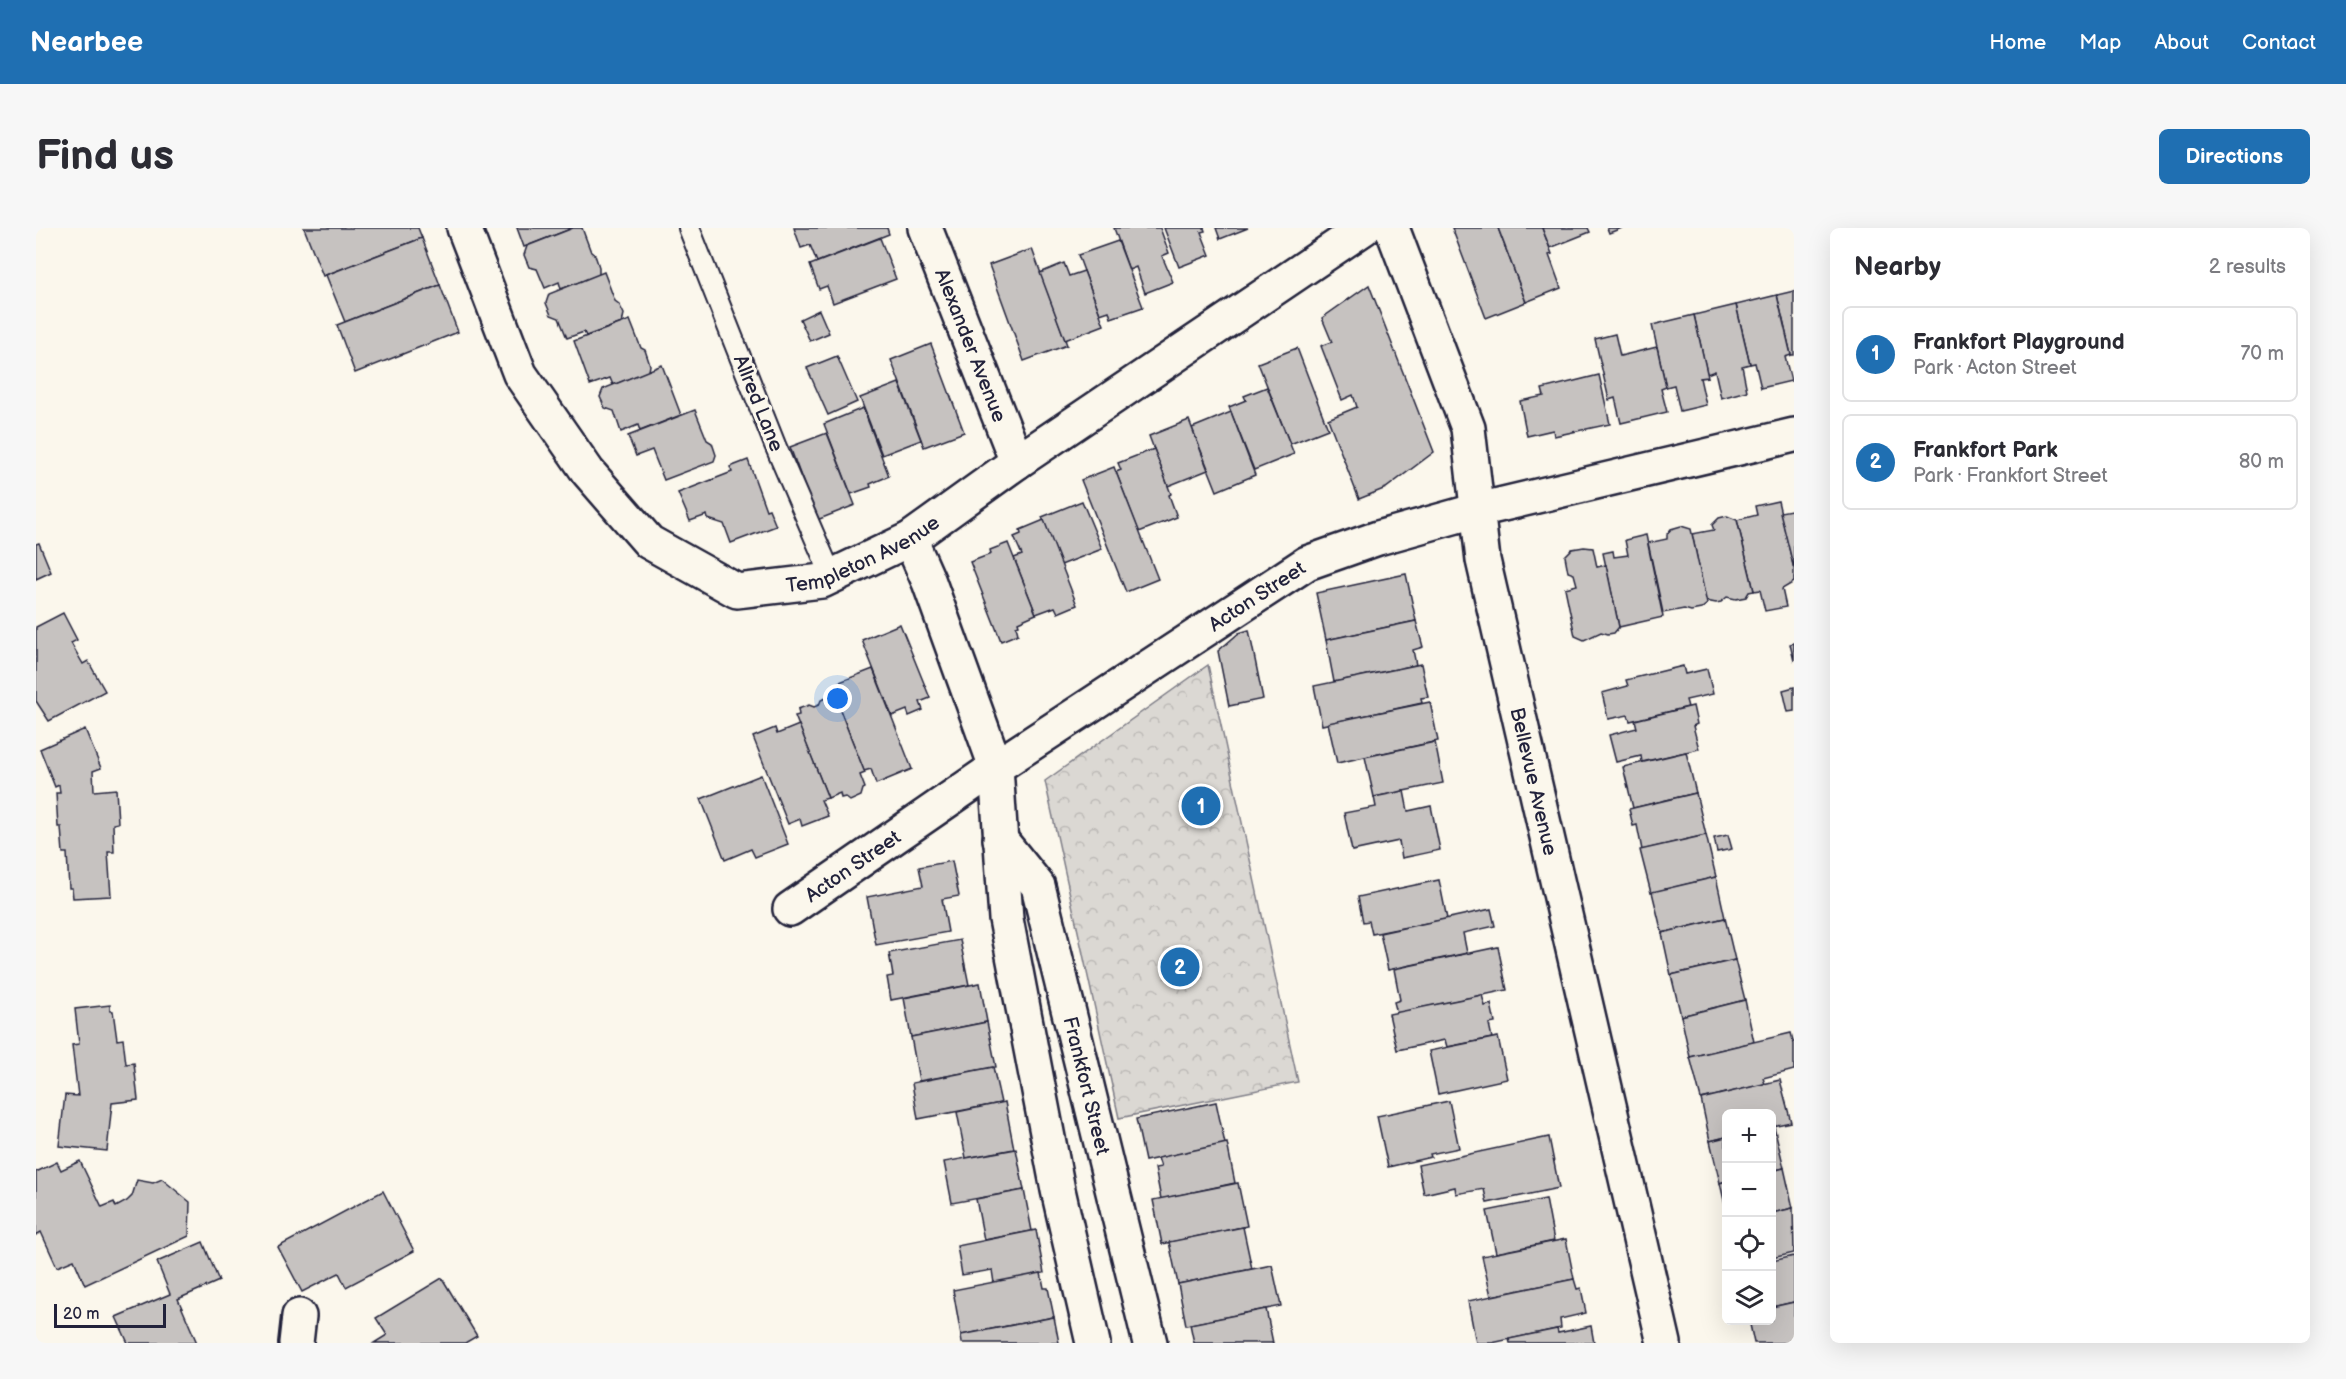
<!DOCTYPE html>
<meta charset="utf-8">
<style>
body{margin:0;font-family:"Balsamiq Sans",sans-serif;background:#f7f7f7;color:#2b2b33}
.controls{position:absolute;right:18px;bottom:18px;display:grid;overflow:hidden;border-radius:9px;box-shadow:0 6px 24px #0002}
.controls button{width:54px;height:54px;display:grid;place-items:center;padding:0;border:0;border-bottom:2px solid #e1e1e2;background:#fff;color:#2b2b33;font:30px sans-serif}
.scale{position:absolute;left:18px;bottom:15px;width:112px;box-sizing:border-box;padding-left:6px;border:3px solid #22223b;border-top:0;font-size:16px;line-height:21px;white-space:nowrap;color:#22223b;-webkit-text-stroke:4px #fbf7ec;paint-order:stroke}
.you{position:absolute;left:802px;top:471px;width:21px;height:21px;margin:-15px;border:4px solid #fff;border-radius:50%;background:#1a73e8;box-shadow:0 0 0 9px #1a73e833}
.badge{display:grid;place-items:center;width:39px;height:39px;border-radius:50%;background:#1f6fb2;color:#fff;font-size:20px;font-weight:700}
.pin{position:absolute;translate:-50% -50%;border:3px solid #fff;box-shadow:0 2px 6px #0006}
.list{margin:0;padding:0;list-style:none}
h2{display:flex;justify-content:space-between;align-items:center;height:78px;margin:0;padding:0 24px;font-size:26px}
h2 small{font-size:20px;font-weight:400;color:#7c7c81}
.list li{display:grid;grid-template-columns:39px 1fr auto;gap:18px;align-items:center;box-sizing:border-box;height:96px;margin:0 12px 12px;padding:0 12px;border:2px solid #e1e1e2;border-radius:9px}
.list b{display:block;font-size:22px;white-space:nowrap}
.list p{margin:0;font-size:20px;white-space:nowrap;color:#7c7c81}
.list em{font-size:20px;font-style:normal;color:#7c7c81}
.icon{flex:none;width:33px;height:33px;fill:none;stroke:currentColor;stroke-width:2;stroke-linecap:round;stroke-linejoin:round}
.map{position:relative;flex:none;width:1758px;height:1115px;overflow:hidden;border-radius:9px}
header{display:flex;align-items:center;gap:36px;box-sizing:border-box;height:84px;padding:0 30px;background:#1f6fb2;color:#fff}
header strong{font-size:28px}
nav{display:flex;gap:33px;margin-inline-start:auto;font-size:21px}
.intro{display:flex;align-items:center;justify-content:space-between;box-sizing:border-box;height:144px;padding:0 36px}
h1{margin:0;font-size:42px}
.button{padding:15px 27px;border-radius:9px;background:#1f6fb2;color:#fff;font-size:21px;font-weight:700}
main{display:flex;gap:36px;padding:0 36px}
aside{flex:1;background:#fff;border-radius:9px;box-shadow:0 6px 24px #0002}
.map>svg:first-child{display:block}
</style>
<header>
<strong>Nearbee</strong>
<nav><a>Home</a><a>Map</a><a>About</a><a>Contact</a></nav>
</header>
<div class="intro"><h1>Find us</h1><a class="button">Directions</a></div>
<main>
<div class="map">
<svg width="1758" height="1115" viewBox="0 0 1758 1115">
<defs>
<pattern id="forest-crowns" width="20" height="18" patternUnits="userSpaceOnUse" patternTransform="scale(1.5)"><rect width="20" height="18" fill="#dbd8d3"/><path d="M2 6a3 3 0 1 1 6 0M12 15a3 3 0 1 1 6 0" fill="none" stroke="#bcb9b6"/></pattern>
</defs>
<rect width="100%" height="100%" fill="#fbf7ec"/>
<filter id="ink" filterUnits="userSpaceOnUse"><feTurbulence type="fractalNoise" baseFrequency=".0167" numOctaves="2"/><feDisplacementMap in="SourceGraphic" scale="12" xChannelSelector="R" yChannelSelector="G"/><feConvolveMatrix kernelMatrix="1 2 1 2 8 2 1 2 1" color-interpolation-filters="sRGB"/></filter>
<g filter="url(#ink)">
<path fill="url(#forest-crowns)" stroke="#7e7d87" stroke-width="1.5" d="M 1172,437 L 1262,854 L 1083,890 L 1009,553 Z"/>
<g fill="#c6c2c0" stroke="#22223b" stroke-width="1.5">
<path d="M 268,0 L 382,0 L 386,10 L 287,48 Z"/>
<path d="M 481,0 L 537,0 L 488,19 Z"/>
<path d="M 537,0 L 546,0 L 555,24 L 559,27 L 563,39 L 563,47 L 525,61 L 523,54 L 509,60 L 501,41 L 493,39 L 488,27 L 491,18 Z"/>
<path d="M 758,0 L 851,0 L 853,6 L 781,34 L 774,17 L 765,20 Z"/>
<path d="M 1078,0 L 1124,0 L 1133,25 L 1126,28 L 1137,54 L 1109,65 L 1100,39 L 1093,42 Z"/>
<path d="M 1128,0 L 1168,0 L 1169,3 L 1165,4 L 1174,27 L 1143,39 Z"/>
<path d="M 1180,0 L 1212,0 L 1184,11 Z"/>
<path d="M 1416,0 L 1462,0 L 1490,74 L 1450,90 Z"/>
<path d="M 1462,0 L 1506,0 L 1516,26 L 1513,27 L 1525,60 L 1490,74 Z"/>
<path d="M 1506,0 L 1552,0 L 1554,4 L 1514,20 Z"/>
<path d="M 1571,0 L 1586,0 L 1573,5 Z"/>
<path d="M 386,10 L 404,57 L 309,94 L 290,47 Z"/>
<path d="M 844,10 L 860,51 L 797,75 L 791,58 L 783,61 L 774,37 Z"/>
<path d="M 1082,13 L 1107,79 L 1075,90 L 1073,83 L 1064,86 L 1042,27 Z"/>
<path d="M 996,21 L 1031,117 L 988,133 L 953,37 Z"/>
<path d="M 1028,35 L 1033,48 L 1048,43 L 1068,97 L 1029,112 L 1004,45 Z"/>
<path d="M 568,44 L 579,73 L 583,76 L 588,86 L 586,95 L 550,108 L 548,104 L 531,110 L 523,90 L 515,87 L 510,75 L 513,66 Z"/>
<path d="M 404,57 L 422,104 L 319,145 L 301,97 Z"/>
<path d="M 1333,57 L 1398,224 L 1350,260 L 1323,271 L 1292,191 L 1321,179 L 1317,167 L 1306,172 L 1285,118 L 1296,114 L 1286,90 Z"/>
<path d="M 1758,63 L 1758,127 L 1755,127 L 1741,67 Z"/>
<path d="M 1741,67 L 1755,127 L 1749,129 L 1755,153 L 1725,160 L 1719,135 L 1714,136 L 1700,77 Z"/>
<path d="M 1700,77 L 1714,136 L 1706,138 L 1711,163 L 1685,170 L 1679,143 L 1671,146 L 1658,87 Z"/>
<path d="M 783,82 L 793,105 L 774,113 L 764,91 Z"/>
<path d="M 1658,87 L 1672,149 L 1664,150 L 1670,177 L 1644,183 L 1638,157 L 1630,159 L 1616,97 Z"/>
<path d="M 594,92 L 605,120 L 609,122 L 614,137 L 613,143 L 577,157 L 574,150 L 554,157 L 538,113 Z"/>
<path d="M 1579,106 L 1584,128 L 1621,119 L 1630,159 L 1625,161 L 1631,184 L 1585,195 L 1579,170 L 1573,172 L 1559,111 Z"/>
<path d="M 895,116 L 928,204 L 888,219 L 855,132 Z"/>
<path d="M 1261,120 L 1292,201 L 1254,216 L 1222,135 Z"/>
<path d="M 801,128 L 821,174 L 792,187 L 771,140 Z"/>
<path d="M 626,137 L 645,187 L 604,203 L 602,197 L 585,204 L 578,183 L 569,180 L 564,169 L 567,161 Z"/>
<path d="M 1563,147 L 1574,196 L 1518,208 L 1517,202 L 1491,208 L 1484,173 L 1508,168 L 1506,161 Z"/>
<path d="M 863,155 L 885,212 L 846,227 L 824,170 Z"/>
<path d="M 1231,159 L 1258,226 L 1218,242 L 1193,179 L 1210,172 L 1208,168 Z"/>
<path d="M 827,180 L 853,248 L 834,256 L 835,259 L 815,266 L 788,196 Z"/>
<path d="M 659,182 L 671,212 L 676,215 L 680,227 L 678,233 L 628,252 L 616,222 L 600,228 L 592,208 Z"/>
<path d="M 1195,184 L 1219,247 L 1181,263 L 1156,200 Z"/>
<path d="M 1153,192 L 1172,242 L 1132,258 L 1113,208 Z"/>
<path d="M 791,205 L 819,277 L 781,292 L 754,219 Z"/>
<path d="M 1118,221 L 1135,266 L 1133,267 L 1141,289 L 1103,304 L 1080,244 L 1085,242 L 1082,235 Z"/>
<path d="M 712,232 L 730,282 L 733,281 L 740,298 L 695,315 L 688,296 L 672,291 L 671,287 L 654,293 L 642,265 L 696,244 L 694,239 Z"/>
<path d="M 1078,239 L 1122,351 L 1090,364 L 1045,252 Z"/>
<path d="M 1046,273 L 1066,321 L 1025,337 L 1006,289 Z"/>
<path d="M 1742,273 L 1758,341 L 1758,354 L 1746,361 L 1750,379 L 1729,383 L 1724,362 L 1718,363 L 1701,292 L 1721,287 L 1719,278 Z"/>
<path d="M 1755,282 L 1758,288 L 1758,341 L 1744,284 Z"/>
<path d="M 1691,288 L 1701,292 L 1718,363 L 1713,364 L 1710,369 L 1700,371 L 1691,369 L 1685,374 L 1680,375 L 1670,373 L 1656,306 L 1678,302 L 1676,297 L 1683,290 Z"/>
<path d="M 1008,292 L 1041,377 L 1022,385 L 1019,379 L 1000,386 L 978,330 L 986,327 L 978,309 L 985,306 L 984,302 Z"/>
<path d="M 1645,298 L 1655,301 L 1671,376 L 1665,381 L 1655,383 L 1648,381 L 1627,385 L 1612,315 L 1631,311 L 1631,306 L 1635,301 Z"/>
<path d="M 1610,307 L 1627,389 L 1583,399 L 1567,325 L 1577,323 L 1578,329 L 1592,327 L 1589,312 Z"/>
<path d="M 3,315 L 15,344 L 0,351 L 0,316 Z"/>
<path d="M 972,315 L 1000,386 L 982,394 L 983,397 L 980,398 L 982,406 L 965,413 L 934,334 L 955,326 L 954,322 Z"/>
<path d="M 1548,319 L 1557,320 L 1561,339 L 1570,337 L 1583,399 L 1578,405 L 1572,406 L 1565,404 L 1548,412 L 1539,408 L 1529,360 L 1541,357 L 1538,346 L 1532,344 L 1529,328 L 1536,321 Z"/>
<path d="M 1370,346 L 1380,393 L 1290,412 L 1280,365 Z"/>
<path d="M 27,385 L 41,412 L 35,415 L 47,436 L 52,433 L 69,463 L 13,493 L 0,473 L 0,399 Z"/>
<path d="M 1380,393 L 1387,419 L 1377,422 L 1380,437 L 1298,454 L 1290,412 Z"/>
<path d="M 864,396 L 894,470 L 884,474 L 887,482 L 873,488 L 871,482 L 856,488 L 826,412 Z"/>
<path d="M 1213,402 L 1227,471 L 1193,478 L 1182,423 L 1203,405 Z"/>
<path d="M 1758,415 L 1758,433 L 1754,416 Z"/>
<path d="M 1385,436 L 1392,469 L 1385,470 L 1386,475 L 1286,497 L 1278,458 Z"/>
<path d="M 1647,438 L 1649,446 L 1671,441 L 1677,466 L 1650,472 L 1652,479 L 1594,493 L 1592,487 L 1572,491 L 1566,465 L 1592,458 L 1590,452 Z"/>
<path d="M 837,441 L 876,541 L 840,556 L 835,541 L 828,543 L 798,467 L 801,455 Z"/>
<path d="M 1758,459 L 1758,483 L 1752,484 L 1747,462 Z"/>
<path d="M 798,467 L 829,545 L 824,547 L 829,560 L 827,561 L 825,568 L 814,573 L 809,569 L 805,570 L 804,565 L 792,570 L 759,488 L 763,487 L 762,481 L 773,477 L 778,479 L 783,477 L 785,472 Z"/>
<path d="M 1394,474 L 1402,513 L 1301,535 L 1292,495 Z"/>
<path d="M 1657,478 L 1661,496 L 1657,498 L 1663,521 L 1606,534 L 1605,528 L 1580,534 L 1573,507 L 1601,500 L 1599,492 Z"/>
<path d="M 763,497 L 792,570 L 785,572 L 792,588 L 766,598 L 764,591 L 752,596 L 717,509 L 739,500 L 741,506 Z"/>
<path d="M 49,501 L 65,540 L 57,543 L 58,563 L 80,561 L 82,595 L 77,596 L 78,624 L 72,624 L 75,668 L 37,670 L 36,660 L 33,660 L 31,625 L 27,625 L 25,599 L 22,599 L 20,565 L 24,565 L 23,557 L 19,559 L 4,521 Z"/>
<path d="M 1399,514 L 1407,555 L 1338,569 L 1329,529 Z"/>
<path d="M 1650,524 L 1660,565 L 1597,580 L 1587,539 Z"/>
<path d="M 725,547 L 752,616 L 719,629 L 715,621 L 689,632 L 665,571 Z"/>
<path d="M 1368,563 L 1372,583 L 1395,578 L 1404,622 L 1366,630 L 1363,613 L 1316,623 L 1308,585 L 1340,579 L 1338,569 Z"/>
<path d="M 1660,565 L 1670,607 L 1606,622 L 1601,597 L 1597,598 L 1593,581 Z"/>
<path d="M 1670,607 L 1680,649 L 1615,665 L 1604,622 Z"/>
<path d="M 1692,607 L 1696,621 L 1681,624 L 1678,610 Z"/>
<path d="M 916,633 L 923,668 L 906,671 L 912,704 L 840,717 L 831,669 L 887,658 L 883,639 Z"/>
<path d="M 1680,649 L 1689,690 L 1626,705 L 1616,664 Z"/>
<path d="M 1403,652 L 1411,691 L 1336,706 L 1333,693 L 1327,694 L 1322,669 Z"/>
<path d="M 1455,681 L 1459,698 L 1427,705 L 1431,725 L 1352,742 L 1344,705 Z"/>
<path d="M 1689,690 L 1699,732 L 1635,747 L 1626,705 Z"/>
<path d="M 924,712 L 933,757 L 855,772 L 851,749 L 857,748 L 853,725 Z"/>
<path d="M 1462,719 L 1471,762 L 1361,785 L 1358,774 L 1364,772 L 1358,741 Z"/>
<path d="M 1699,732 L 1709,772 L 1645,788 L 1635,747 Z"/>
<path d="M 944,755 L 951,794 L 875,809 L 868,770 Z"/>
<path d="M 1446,767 L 1449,778 L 1455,776 L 1459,795 L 1453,796 L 1456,810 L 1411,819 L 1409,812 L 1361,822 L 1353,786 Z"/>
<path d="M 1709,772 L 1718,814 L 1654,829 L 1645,788 Z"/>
<path d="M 74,777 L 74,783 L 77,783 L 81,812 L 87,811 L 90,836 L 98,835 L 102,872 L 76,875 L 71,923 L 23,918 L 29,867 L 42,868 L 36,817 L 43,816 L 39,781 Z"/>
<path d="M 951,794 L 960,839 L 883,853 L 875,809 Z"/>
<path d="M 1755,805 L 1758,816 L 1758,842 L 1727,850 L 1729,856 L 1665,871 L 1654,829 Z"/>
<path d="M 1462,809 L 1471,851 L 1402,866 L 1393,823 Z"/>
<path d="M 957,839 L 965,875 L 882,891 L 876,855 Z"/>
<path d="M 1744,852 L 1755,894 L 1736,898 L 1736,886 L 1690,886 L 1690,909 L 1674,913 L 1665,871 Z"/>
<path d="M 1413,873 L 1423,920 L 1394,926 L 1395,929 L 1352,939 L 1341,888 Z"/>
<path d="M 969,874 L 978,921 L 930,930 L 921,884 Z"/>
<path d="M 1180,874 L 1189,916 L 1109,933 L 1100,891 Z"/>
<path d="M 1736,898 L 1738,898 L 1748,940 L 1736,943 Z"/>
<path d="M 1513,909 L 1523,960 L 1451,975 L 1448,961 L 1420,966 L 1419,959 L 1388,966 L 1382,937 Z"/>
<path d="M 1690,909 L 1690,953 L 1684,955 L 1674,913 Z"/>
<path d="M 1191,915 L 1199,955 L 1125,971 L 1119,940 L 1125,939 L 1122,930 Z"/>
<path d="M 980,921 L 988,962 L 916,975 L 908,934 Z"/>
<path d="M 44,933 L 66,979 L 78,974 L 80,979 L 91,973 L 96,968 L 101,952 L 117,955 L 126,951 L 154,974 L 153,1008 L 49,1057 L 38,1032 L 21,1039 L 5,1004 L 0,1007 L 0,944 L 21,934 L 25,942 Z"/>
<path d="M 1748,940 L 1757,980 L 1736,985 L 1736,943 Z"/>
<path d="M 1690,953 L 1690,981 L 1684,955 Z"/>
<path d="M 1202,955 L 1211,998 L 1126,1016 L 1117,972 Z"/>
<path d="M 988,962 L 996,1003 L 948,1012 L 940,971 Z"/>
<path d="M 347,963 L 378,1023 L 310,1059 L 303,1045 L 266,1064 L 242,1019 Z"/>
<path d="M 1510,971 L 1518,1013 L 1460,1025 L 1451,983 Z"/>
<path d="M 1757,980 L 1758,1025 L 1736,1030 L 1736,985 Z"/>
<path d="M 1207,999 L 1216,1041 L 1142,1056 L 1133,1014 Z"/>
<path d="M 1000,1002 L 1008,1045 L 958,1055 L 956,1042 L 926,1047 L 921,1018 Z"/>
<path d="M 1530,1011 L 1538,1051 L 1455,1068 L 1446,1028 Z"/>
<path d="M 167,1014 L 183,1053 L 142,1071 L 161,1115 L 92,1115 L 80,1089 L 134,1066 L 121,1034 Z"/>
<path d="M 1758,1028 L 1758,1074 L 1736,1079 L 1736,1033 Z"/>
<path d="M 1236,1037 L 1245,1078 L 1150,1097 L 1142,1056 Z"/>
<path d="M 1005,1045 L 1008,1060 L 1012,1060 L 1018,1089 L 925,1107 L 917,1062 Z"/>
<path d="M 406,1050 L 441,1108 L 429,1115 L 338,1115 L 351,1107 L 340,1090 Z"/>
<path d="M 1538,1051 L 1541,1061 L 1545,1060 L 1550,1085 L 1524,1091 L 1525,1100 L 1456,1115 L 1440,1115 L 1432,1073 Z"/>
<path d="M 1758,1074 L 1758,1115 L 1718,1115 L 1713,1092 L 1736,1092 L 1736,1079 Z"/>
<path d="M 1230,1081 L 1237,1115 L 1158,1115 L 1154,1096 Z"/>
<path d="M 1018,1089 L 1023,1115 L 926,1115 L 925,1107 Z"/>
<path d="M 1555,1098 L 1558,1115 L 1474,1115 L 1473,1111 L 1521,1101 L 1522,1105 Z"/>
</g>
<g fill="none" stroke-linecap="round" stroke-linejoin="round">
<defs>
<path id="lane" d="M 653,0 L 739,217 L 796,349"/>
<g id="street">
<path id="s1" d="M 428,0 L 484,146 L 552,244 L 613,314 L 701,363 L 786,353 L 874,311 L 981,234 L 1328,0"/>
<path id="s2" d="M 889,0 L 981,234"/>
<path id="s3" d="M 1356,0 L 1432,200 L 1447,332 L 1628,1115"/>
<path d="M 874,311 L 893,354 L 960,539 L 970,691 L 1022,962 L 1057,1115"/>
<path id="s4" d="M 964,611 L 1002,658 L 1114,1115"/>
<path id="s5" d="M 754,681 L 960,539 L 1271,335 L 1342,310 L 1442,282 L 1758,207"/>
<path d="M 260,1115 L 263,1088"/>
</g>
</defs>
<use href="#lane" stroke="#22223b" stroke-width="24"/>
<use href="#street" stroke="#22223b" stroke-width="38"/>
<use href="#lane" stroke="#fbf7ec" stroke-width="20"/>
<use href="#street" stroke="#fbf7ec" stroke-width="33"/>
</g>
</g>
<g text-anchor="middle" stroke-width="6" stroke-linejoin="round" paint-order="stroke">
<g font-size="20" fill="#22223b" stroke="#fbf7ec">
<text dy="7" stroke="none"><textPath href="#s2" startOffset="126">Alexander Avenue</textPath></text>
<text transform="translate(723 175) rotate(68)" y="7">Allred Lane</text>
<text dy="7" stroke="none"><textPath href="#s1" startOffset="602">Templeton Avenue</textPath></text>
<text dy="7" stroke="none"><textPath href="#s5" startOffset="562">Acton Street</textPath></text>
<text dy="7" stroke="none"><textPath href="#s3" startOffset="574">Bellevue Avenue</textPath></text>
<text dy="7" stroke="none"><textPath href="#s5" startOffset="76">Acton Street</textPath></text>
<text dy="7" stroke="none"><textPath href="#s4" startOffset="266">Frankfort Street</textPath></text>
</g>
</g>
</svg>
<div class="controls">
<button>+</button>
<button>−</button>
<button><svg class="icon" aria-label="locate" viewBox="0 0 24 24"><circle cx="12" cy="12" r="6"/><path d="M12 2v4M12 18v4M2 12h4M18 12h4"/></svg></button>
<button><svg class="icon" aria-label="layers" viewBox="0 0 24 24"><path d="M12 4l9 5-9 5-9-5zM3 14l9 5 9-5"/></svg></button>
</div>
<div class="scale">20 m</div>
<div class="you"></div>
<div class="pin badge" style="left:1165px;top:578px">1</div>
<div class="pin badge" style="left:1144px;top:739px">2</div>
</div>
<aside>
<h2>Nearby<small>2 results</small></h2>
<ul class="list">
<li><span class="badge">1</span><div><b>Frankfort Playground</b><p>Park · Acton Street</p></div><em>70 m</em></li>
<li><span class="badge">2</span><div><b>Frankfort Park</b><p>Park · Frankfort Street</p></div><em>80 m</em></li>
</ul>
</aside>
</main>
